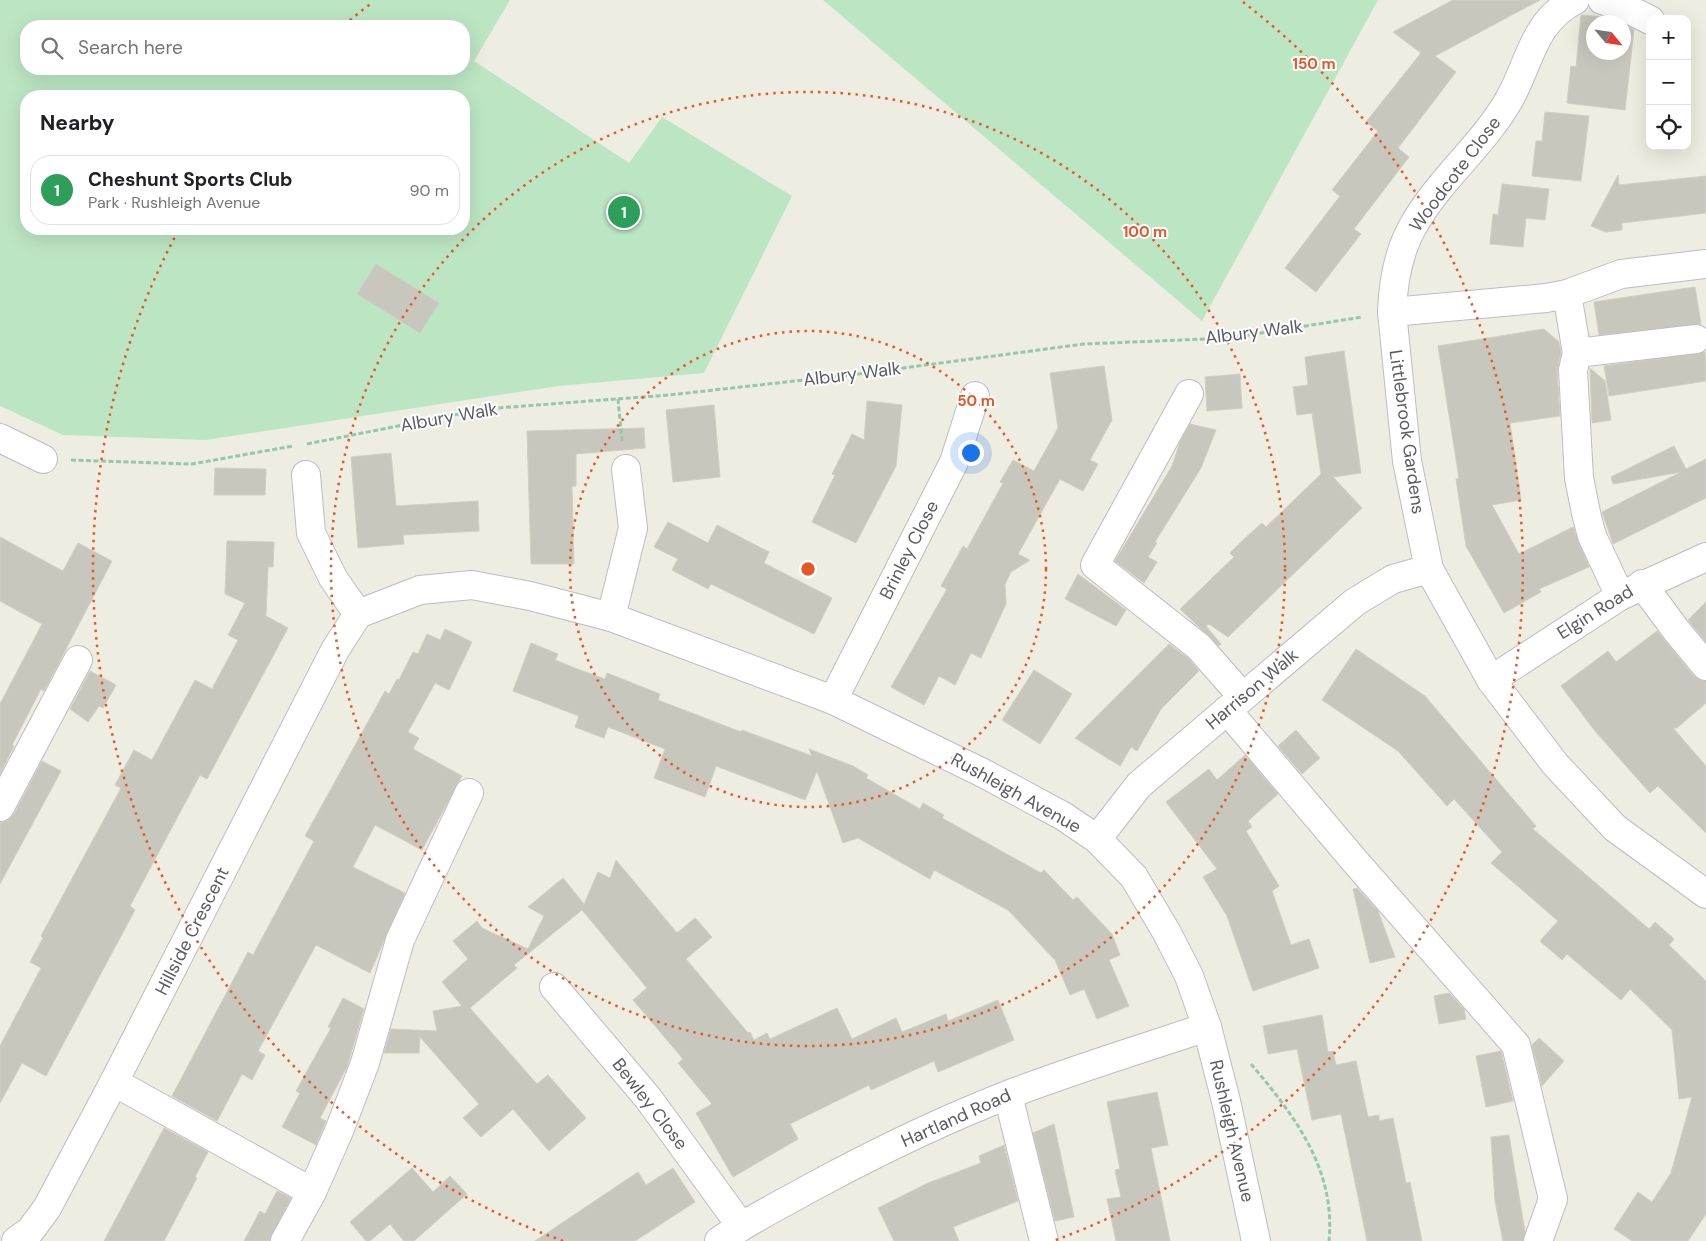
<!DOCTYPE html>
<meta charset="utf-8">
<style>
body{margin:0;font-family:"DM Sans",sans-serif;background:#f6f6f6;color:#202124}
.controls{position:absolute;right:15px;top:15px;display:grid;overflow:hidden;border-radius:10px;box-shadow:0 5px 20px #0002}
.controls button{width:45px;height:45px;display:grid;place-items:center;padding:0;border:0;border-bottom:1px solid #e0e0e0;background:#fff;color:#202124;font:25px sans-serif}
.compass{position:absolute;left:1586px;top:15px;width:45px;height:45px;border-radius:50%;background:#fff;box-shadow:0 5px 20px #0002;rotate:119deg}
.you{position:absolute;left:970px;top:452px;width:18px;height:18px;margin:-12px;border:4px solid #fff;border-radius:50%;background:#1a73e8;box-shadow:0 0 0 8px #1a73e833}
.badge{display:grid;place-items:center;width:32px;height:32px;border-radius:50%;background:#7c3aed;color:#fff;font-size:16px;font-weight:700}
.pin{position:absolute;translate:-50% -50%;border:2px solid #fff;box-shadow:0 1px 5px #0006}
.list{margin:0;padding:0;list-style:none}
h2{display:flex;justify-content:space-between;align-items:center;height:65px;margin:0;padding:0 20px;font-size:21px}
h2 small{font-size:16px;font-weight:400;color:#757577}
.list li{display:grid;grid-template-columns:32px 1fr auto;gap:15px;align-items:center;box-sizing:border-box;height:70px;margin:0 10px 10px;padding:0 10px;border:1px solid #e0e0e0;border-radius:20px}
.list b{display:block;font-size:19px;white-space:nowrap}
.list p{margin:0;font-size:16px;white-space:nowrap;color:#757577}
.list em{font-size:16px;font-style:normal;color:#757577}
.icon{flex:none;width:28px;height:28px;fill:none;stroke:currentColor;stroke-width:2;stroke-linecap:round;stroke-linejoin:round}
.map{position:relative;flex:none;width:1706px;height:1241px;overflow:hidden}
.search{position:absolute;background:#fff;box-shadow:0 5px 20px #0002;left:20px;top:20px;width:450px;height:55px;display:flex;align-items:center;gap:12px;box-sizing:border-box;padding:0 18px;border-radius:20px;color:#757577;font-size:19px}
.panel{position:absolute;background:#fff;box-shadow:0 5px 20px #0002;left:20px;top:90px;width:450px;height:145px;border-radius:20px}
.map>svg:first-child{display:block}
</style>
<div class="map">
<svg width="1706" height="1241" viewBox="0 0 1706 1241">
<rect width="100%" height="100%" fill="#edede1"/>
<g fill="#bce6c3" fill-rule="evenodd">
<path d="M 0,0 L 510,0 L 474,61 L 629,163 L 662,117 L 792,196 L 704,373 L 558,386 L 206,440 L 63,435 L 0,406 ZM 26,26 L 464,26 L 464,69 L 26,69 ZM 26,96 L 464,96 L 464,229 L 26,229 Z"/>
<path d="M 823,0 L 1378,0 L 1202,321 Z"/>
</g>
<g fill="#c8c7be" stroke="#d2cfbf">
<path d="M 1453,0 L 1540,0 L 1435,56 L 1456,72 L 1398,148 L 1409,157 L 1354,229 L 1361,234 L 1316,292 L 1285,268 L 1340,196 L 1332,190 L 1378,131 L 1366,122 L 1421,53 L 1393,32 Z"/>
<path d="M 1581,15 L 1605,17 L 1620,22 L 1594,22 L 1594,52 L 1624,52 L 1624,24 L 1634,30 L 1625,110 L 1567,103 L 1571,66 L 1576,67 Z"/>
<path d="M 1545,112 L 1589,116 L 1581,181 L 1532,176 L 1536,141 L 1542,141 Z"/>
<path d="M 1618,175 L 1619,185 L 1706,176 L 1706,213 L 1622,223 L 1622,230 L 1606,232 L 1591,226 Z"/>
<path d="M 1502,184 L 1549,189 L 1545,220 L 1526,218 L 1523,247 L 1490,244 L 1493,214 L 1498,215 Z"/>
<path d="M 376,264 L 439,303 L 420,333 L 357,294 Z"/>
<path d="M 1695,287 L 1701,324 L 1599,335 L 1594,302 Z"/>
<path d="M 1544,329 L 1559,342 L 1561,352 L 1557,371 L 1560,416 L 1510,423 L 1521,500 L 1492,505 L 1519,554 L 1573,527 L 1589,567 L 1539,589 L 1541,592 L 1504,613 L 1466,546 L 1456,479 L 1459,478 L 1438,346 Z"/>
<path d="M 1344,351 L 1361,473 L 1333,477 L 1362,508 L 1228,637 L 1209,624 L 1206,626 L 1221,644 L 1219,646 L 1180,609 L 1234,557 L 1230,553 L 1243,540 L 1262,523 L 1266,527 L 1321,474 L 1312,413 L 1297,415 L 1293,387 L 1308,385 L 1305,357 Z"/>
<path d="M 1705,352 L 1706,381 L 1609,396 L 1604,366 Z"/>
<path d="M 1104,366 L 1112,420 L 1090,460 L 1098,464 L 1083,491 L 1060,479 L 1018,554 L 1030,560 L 1011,572 L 1005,584 L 1006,604 L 981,658 L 971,653 L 955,685 L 939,676 L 924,705 L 891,687 L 947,589 L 941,586 L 963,546 L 967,549 L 1003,483 L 1000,482 L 1013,460 L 1034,471 L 1058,428 L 1050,373 Z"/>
<path d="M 1590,368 L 1605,381 L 1611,420 L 1592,423 Z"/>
<path d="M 1240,374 L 1242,408 L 1207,411 L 1205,377 Z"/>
<path d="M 867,401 L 902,405 L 896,466 L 856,543 L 812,522 L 835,475 L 832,474 L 852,434 L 864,440 Z"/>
<path d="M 714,405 L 720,477 L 673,482 L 666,410 Z"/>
<path d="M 1190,424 L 1216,430 L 1201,468 L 1155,542 L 1157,543 L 1148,557 L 1157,562 L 1144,583 L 1115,561 L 1172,466 L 1180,442 Z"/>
<path d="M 644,428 L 645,448 L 576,454 L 576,486 L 572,486 L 574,564 L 531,564 L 527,431 Z"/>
<path d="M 1674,446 L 1686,469 L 1706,459 L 1706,498 L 1613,544 L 1602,512 L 1681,472 L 1613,484 L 1611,477 Z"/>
<path d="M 391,453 L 396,506 L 478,501 L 479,531 L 403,535 L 404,544 L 358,548 L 351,457 Z"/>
<path d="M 215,468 L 266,469 L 265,495 L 214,495 Z"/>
<path d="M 668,522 L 708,543 L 717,525 L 769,552 L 764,563 L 832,598 L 814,634 L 711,584 L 708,589 L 672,570 L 678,559 L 654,547 Z"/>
<path d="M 0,537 L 63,571 L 78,543 L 112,561 L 44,691 L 41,689 L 12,745 L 14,746 L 0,774 L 0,704 L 42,624 L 0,601 Z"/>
<path d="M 227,541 L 274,542 L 273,567 L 268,567 L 266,616 L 288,628 L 207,779 L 200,775 L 130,906 L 135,910 L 46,1076 L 22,1063 L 0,1103 L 0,1046 L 41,968 L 30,962 L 43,938 L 41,936 L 121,788 L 115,785 L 134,750 L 152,760 L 195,680 L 212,689 L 238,640 L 228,635 L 245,603 L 225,594 Z"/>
<path d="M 1078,574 L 1126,610 L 1116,626 L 1065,599 Z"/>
<path d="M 1706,602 L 1706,642 L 1688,620 Z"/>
<path d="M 445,629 L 472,642 L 449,690 L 435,683 L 408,732 L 419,738 L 413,749 L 462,776 L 422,850 L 375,825 L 353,867 L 405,893 L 370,973 L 316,945 L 258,1051 L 265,1055 L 252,1080 L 242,1074 L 217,1121 L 172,1096 L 248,952 L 253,955 L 314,841 L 305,836 L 385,691 L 389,694 L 397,679 L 399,680 L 413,652 L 418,654 L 427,634 L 440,640 Z"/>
<path d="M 1657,631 L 1694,676 L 1706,681 L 1706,703 L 1677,728 L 1673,728 L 1706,766 L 1706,833 L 1658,786 L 1650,793 L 1595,731 L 1561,686 L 1608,651 L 1616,662 Z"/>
<path d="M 531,643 L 558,654 L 555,660 L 580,670 L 605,679 L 607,673 L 660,694 L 658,700 L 741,732 L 742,730 L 812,756 L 809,749 L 853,766 L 868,775 L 866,778 L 920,809 L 923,803 L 944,815 L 942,818 L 1041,873 L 1044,870 L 1073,900 L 1077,897 L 1112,934 L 1120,955 L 1109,960 L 1129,1006 L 1097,1019 L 1084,989 L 1070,995 L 1055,960 L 1008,910 L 934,870 L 930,879 L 858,838 L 843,843 L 817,771 L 805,800 L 716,766 L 705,797 L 654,778 L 665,749 L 608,727 L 604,738 L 575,727 L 579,716 L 513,691 Z"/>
<path d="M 1169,644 L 1188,658 L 1199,671 L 1161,709 L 1137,751 L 1131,747 L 1120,766 L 1075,738 Z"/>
<path d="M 1356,649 L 1425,696 L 1536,826 L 1533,829 L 1649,929 L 1655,922 L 1674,939 L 1669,945 L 1706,981 L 1706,1214 L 1688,1241 L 1632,1241 L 1614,1229 L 1638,1192 L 1652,1202 L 1671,1173 L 1692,1097 L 1679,1099 L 1672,1030 L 1630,989 L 1621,1000 L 1567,954 L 1562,960 L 1540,941 L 1558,921 L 1491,863 L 1502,852 L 1454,799 L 1447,806 L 1398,751 L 1322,700 Z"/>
<path d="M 1034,670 L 1072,694 L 1040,744 L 1002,720 Z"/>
<path d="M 90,671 L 116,685 L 103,708 L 99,706 L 88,722 L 70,709 Z"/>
<path d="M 1296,730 L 1320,758 L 1302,774 L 1278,746 Z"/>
<path d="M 1245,755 L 1278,794 L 1248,821 L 1252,827 L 1246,831 L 1279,886 L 1272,891 L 1291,945 L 1309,939 L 1319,968 L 1253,991 L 1227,916 L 1203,877 L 1217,869 L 1166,802 L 1209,769 L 1217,780 Z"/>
<path d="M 42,761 L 61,771 L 0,884 L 0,823 L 8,820 L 14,814 Z"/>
<path d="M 616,860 L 677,933 L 695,918 L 712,937 L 686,959 L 748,1033 L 750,1032 L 754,1040 L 767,1033 L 770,1039 L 837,1008 L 852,1039 L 896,1018 L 902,1032 L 946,1014 L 948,1021 L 998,1000 L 1014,1040 L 938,1072 L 934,1061 L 871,1090 L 869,1085 L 790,1124 L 798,1139 L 733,1177 L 696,1113 L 712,1104 L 678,1063 L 683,1059 L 633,1000 L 647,988 L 582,910 L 514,965 L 517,968 L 470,1008 L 537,1084 L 548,1075 L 586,1118 L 549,1151 L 513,1109 L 481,1137 L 463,1118 L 479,1104 L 420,1037 L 419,1053 L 384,1053 L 391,1029 L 437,1031 L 433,1011 L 462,1006 L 442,982 L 468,959 L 453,941 L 477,921 L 482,928 L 528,949 L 544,916 L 528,907 L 563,878 L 584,904 L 598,872 L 610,878 Z"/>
<path d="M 1357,888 L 1378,911 L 1395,957 L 1370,963 L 1353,889 Z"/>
<path d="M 1449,993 L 1464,1009 L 1466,1019 L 1439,1024 L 1434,996 Z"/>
<path d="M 343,998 L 364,1009 L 347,1067 L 320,1118 L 326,1121 L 316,1145 L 282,1127 L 300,1093 L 296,1091 L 331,1028 L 328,1027 Z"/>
<path d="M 1322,1015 L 1328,1052 L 1333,1051 L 1336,1065 L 1356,1061 L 1368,1117 L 1379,1115 L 1379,1121 L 1393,1118 L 1406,1183 L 1410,1182 L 1422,1241 L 1367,1241 L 1341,1114 L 1312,1120 L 1297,1049 L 1268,1054 L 1263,1026 Z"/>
<path d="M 1539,1038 L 1564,1061 L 1542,1086 L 1532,1045 Z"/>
<path d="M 1501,1051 L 1513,1101 L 1486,1107 L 1476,1056 Z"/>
<path d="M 1157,1092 L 1168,1145 L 1151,1148 L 1170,1241 L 1116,1241 L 1107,1199 L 1121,1197 L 1115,1170 L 1120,1169 L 1107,1102 Z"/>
<path d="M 1054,1124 L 1074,1217 L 1055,1221 L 1033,1133 Z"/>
<path d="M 164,1128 L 208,1152 L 195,1177 L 197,1178 L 164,1241 L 104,1241 Z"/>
<path d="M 1509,1135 L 1525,1232 L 1523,1241 L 1503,1241 L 1495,1201 L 1491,1137 Z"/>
<path d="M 1004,1145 L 1018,1201 L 953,1227 L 959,1241 L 894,1241 L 878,1208 L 928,1183 L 981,1163 L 979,1156 Z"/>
<path d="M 412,1168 L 433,1192 L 450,1176 L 467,1194 L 414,1241 L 404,1241 L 390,1224 L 370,1241 L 366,1241 L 350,1222 Z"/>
<path d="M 673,1168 L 695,1202 L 635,1241 L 535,1241 L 638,1172 L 646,1185 Z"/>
<path d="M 277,1191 L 291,1198 L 269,1241 L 244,1241 L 260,1211 L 265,1214 Z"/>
</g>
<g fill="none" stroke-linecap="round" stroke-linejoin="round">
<defs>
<g id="minor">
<path d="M 1575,0 C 1533,22 1531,60 1510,98 C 1485,143 1442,177 1416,221 C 1399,248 1393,281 1392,312 L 1407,461 L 1429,569 L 1491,680 L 1555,764 L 1615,828 L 1706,894"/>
<path d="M 1602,0 L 1624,7 L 1650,20"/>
<path d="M 1567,294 L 1577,353 L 1696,339"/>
<path d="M 1392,312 L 1546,298 L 1567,294 L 1621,274 L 1706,264"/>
<path d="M 1577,353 L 1573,370 L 1579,478 L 1586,513 L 1592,536 L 1620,596"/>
<path d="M 1189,394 L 1095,565 L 1199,647 L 1242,696"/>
<path d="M 0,438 L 43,459"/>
<path d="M 306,475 L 311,533 L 333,578 L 358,614 L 420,590 L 472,585 L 530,596 L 611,617 L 833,700 L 983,773 L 1063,816 L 1097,839 L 1134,877 L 1167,933 L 1189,976 L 1207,1027 L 1226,1101 L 1256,1241"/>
<path d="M 1642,584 L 1676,630 L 1706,666"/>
<path d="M 611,617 L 633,528 L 626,469"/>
<path d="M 1491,680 L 1620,596 L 1706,557"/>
<path d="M 833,700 L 954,462 L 975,396"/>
<path d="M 1227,710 L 1353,859 L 1516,1045 L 1553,1199 L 1538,1241"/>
<path d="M 0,807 L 78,660"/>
<path d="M 1097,839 L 1139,785 L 1355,602 L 1393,579 L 1429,569"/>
<path d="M 554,987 L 648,1098 L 741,1226"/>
<path d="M 114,1082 L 312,1192"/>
<path d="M 1008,1095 L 1044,1241"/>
<path d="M 16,1241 L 30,1231 L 47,1208 L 114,1082 L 335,650 L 358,614"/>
<path d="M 285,1241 L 312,1192 L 339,1131 L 365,1063 L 400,940 L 469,793"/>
<path d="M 719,1241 C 749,1220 782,1204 814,1186 C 877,1152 943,1120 1010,1094 C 1075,1069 1141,1049 1207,1027"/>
</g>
</defs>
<use href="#minor" stroke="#bcbdc3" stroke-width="30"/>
<g stroke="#94c8ab" stroke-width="3" stroke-dasharray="5 2.5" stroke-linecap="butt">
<path d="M 618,399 L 622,441"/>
<path d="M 307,444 L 484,409 L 669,395 L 858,374 L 1084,344 L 1230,338 L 1362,317"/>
<path d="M 71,460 L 192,464 L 293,446"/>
<path d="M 1251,1064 C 1295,1116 1336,1170 1329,1241"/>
</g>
<use href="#minor" stroke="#fff" stroke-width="28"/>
</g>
<g fill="none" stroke="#e85627" stroke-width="2.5" stroke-dasharray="2.5 5">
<circle cx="808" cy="569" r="238"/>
<circle cx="808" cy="569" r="477"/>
<path d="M563 1241A715 715 0 0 1 177 233M344 25A715 715 0 0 1 373 2M1243 2A715 715 0 0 1 1053 1241"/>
</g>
<g text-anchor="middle" stroke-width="4" stroke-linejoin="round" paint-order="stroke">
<g font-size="18" fill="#5a5c63" stroke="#fff">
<text transform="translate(1455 174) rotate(-53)" y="6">Woodcote Close</text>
<text transform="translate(1254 332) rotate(-7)" y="6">Albury Walk</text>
<text transform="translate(852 374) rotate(-7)" y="6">Albury Walk</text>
<text transform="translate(449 417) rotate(-10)" y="6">Albury Walk</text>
<text transform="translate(1407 432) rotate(82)" y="6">Littlebrook Gardens</text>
<text transform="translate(909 550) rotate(-63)" y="6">Brinley Close</text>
<text transform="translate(1595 612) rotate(-32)" y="6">Elgin Road</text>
<text transform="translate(1252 689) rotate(-40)" y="6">Harrison Walk</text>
<text transform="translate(1016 793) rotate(29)" y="6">Rushleigh Avenue</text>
<text transform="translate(192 931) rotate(-63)" y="6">Hillside Crescent</text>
<text transform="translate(650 1104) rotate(52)" y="6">Bewley Close</text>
<text transform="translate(956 1118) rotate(-24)" y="6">Hartland Road</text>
<text transform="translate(1232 1131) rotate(77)" y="6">Rushleigh Avenue</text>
</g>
</g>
<circle cx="808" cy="569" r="8" fill="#e85627" stroke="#fff" stroke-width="2.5"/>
<g font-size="15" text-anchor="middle" font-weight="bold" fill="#e85627" stroke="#fff" stroke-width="4" stroke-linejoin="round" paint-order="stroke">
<text x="1314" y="69">150 m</text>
<text x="1145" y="237">100 m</text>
<text x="976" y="406">50 m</text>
</g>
</svg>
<div class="controls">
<button>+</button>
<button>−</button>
<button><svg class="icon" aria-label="locate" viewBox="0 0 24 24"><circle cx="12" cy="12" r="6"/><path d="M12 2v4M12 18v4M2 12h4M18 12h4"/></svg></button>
</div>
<svg class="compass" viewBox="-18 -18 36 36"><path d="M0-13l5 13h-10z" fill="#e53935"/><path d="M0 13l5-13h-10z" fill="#757577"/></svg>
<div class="you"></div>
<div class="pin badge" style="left:624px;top:212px;background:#2e9e5b">1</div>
<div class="search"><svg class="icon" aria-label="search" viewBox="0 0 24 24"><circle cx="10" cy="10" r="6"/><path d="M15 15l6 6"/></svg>Search here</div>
<section class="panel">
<h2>Nearby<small></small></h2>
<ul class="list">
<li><span class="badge" style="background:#2e9e5b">1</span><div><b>Cheshunt Sports Club</b><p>Park · Rushleigh Avenue</p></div><em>90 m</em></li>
</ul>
</section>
</div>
